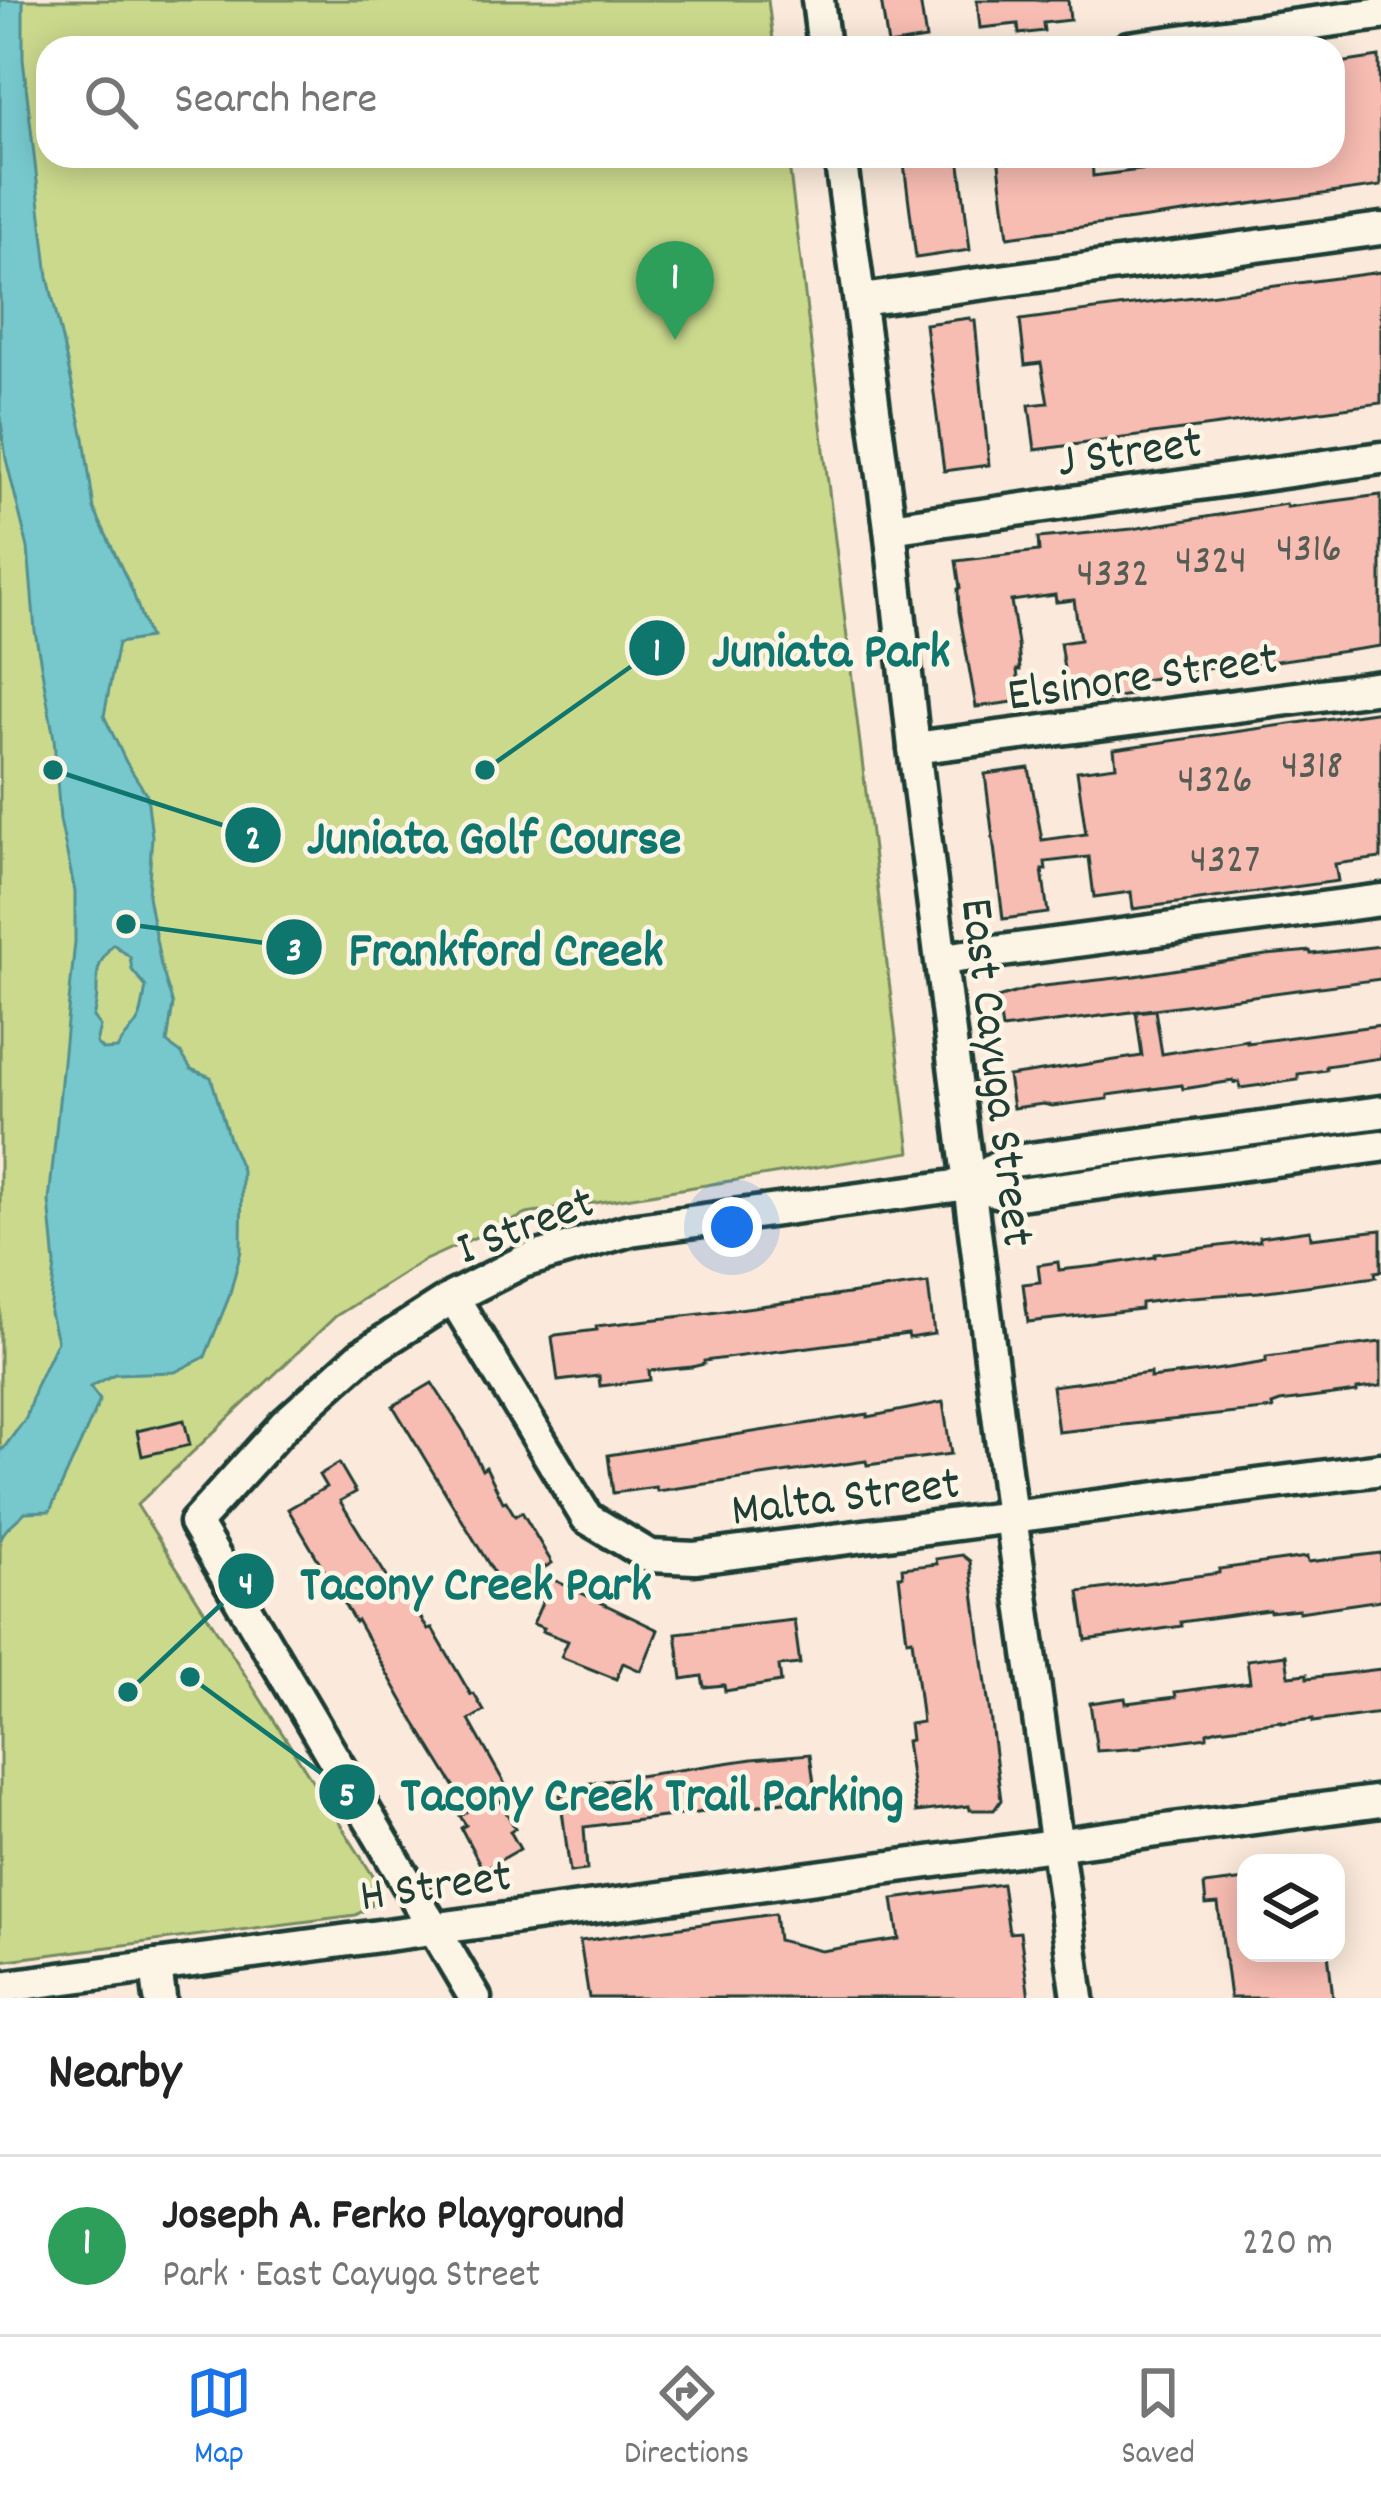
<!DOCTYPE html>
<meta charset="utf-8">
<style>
body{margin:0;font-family:Dekko,sans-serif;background:#f2f2f2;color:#222}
.controls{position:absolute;right:36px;bottom:36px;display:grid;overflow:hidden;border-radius:24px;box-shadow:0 6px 30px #0003}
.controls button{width:108px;height:108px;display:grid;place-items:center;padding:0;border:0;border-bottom:3px solid #e0e0e0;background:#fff;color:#222;font:60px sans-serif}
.you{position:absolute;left:732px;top:1227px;width:42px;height:42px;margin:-30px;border:9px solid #fff;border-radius:50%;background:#1a73e8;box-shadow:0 0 0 18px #1a73e833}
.badge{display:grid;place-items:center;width:78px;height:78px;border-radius:50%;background:#1a73e8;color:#fff;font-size:39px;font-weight:700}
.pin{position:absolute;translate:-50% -99px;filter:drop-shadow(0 3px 6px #0008)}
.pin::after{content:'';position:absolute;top:63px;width:42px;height:36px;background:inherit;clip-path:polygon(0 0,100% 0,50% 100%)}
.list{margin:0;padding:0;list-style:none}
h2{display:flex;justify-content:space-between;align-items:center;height:156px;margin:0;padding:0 48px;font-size:51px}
h2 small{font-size:39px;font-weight:400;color:#767676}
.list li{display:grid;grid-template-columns:78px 1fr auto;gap:36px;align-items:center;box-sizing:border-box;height:180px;padding:0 48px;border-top:3px solid #e0e0e0}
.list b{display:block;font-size:45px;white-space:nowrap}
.list p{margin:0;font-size:39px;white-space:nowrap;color:#767676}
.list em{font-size:39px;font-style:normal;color:#767676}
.icon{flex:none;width:66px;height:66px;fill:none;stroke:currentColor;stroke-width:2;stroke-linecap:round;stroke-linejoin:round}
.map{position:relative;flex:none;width:1381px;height:1998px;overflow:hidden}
.search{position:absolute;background:#fff;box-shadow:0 6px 30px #0003;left:36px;right:36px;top:36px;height:132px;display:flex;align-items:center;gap:30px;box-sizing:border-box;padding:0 42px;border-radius:36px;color:#767676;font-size:45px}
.sheet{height:336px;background:#fff}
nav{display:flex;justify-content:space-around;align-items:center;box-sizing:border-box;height:168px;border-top:3px solid #e0e0e0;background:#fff;font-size:33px;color:#767676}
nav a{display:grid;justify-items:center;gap:6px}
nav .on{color:#1a73e8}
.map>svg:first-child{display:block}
</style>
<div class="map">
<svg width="1381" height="1998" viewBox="0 0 1381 1998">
<rect width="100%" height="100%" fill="#fbeadb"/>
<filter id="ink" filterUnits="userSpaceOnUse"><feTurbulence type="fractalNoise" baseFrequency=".00833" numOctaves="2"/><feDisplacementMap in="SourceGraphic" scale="24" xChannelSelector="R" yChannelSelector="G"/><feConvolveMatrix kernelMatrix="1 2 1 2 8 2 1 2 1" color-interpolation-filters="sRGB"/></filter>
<g filter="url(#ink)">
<path fill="#cbd98d" stroke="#758b60" stroke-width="3" d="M 0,0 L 768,0 L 774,48 L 48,48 L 48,156 L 788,156 L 910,1152 L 527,1214 L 423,1261 L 336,1316 L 137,1505 L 375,1879 L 372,1905 L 356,1915 L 0,1961 Z"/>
<path fill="#76c8cd" stroke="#539090" stroke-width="3" fill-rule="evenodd" d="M 0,0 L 23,0 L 23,59 L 48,277 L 84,438 L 94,509 L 132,590 L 149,638 L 118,643 L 104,716 L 126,762 L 147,795 L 152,836 L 148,896 L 161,966 L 173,1004 L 167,1043 L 181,1053 L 191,1069 L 211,1077 L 229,1139 L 242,1170 L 241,1251 L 229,1297 L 205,1357 L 175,1372 L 115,1374 L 90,1387 L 100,1400 L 50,1511 L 25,1512 C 15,1523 6,1526 0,1540 L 0,1449 L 3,1449 L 26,1418 L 35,1388 L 57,1341 L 50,1313 L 55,1265 L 49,1201 L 75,942 L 75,892 L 60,820 L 54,739 L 35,631 L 28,548 L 6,459 L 0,414 ZM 113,944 L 130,957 L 132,970 L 146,987 C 144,996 143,1008 140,1016 C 135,1029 123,1037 117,1049 L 103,1050 L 96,1043 L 100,1026 L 93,1017 C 104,984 86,976 113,944 Z"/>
<g fill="#f7bcb2" stroke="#1f3d34" stroke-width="3">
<path d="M 881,0 L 920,0 L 926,39 L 888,45 Z"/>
<path d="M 977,0 L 1068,0 L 1070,20 L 1043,23 L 1044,31 L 1019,34 L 1018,24 L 980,28 Z"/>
<path d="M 1379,57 L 1381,186 L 1008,237 L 998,156 L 1092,156 L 1093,176 L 1218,160 L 1219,163 L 1270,156 L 1333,156 L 1333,64 Z"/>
<path d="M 903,156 L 959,156 L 970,250 L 916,258 Z"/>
<path d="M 1381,272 L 1381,403 L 1035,450 L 1029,405 L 1048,403 L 1041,363 L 1025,365 L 1020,320 Z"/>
<path d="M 970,318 L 971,321 L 975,321 L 989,465 L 944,471 L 925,324 Z"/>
<path d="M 1381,495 L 1381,646 L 1228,668 L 1227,666 L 1184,671 L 1185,674 L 1128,682 L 1130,695 L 1105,699 L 1103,682 L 1076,686 L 1075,681 L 1066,682 L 1060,643 L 1080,640 L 1074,600 L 1056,602 L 1055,595 L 1011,601 L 1018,644 L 1020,670 L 1017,670 L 1021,701 L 976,707 L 959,611 L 958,589 L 960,588 L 956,561 L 1039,551 L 1038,538 L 1132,529 L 1286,504 L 1287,507 Z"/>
<path d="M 1381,711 L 1381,858 L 1335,864 L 1338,881 L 1133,909 L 1131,892 L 1094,897 L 1089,857 L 1045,862 L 1046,870 L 1042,870 L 1048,913 L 1003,919 L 985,774 L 1029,768 L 1042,840 L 1086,834 L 1077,771 L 1116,766 L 1114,749 Z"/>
<path d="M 1381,946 L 1381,979 L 1002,1029 L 997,998 L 1035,987 L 1135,976 L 1266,955 L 1310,951 L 1311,954 Z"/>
<path d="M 1155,1010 L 1162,1054 L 1247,1040 L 1247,1043 L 1381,1025 L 1381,1058 L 1326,1066 L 1326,1070 L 1298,1074 L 1298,1080 L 1240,1088 L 1239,1082 L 1234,1083 L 1233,1081 L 1183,1089 L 1182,1085 L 1108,1095 L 1108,1099 L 1052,1106 L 1043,1104 L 1013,1108 L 1008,1076 L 1142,1056 L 1136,1012 Z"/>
<path d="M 1310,1230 L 1311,1238 L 1381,1230 L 1381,1271 L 1375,1272 L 1376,1277 L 1259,1292 L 1180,1298 L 1141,1303 L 1141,1309 L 1028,1322 L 1023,1284 L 1040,1282 L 1038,1265 L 1058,1262 L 1059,1270 L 1096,1266 L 1155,1257 L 1155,1254 L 1260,1241 L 1259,1237 Z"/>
<path d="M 928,1283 L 934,1334 L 909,1338 L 908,1334 L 704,1361 L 704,1364 L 692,1367 L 649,1371 L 650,1380 L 600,1386 L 599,1376 L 558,1381 L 552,1337 L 556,1335 L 597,1330 L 596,1326 L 710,1313 Z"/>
<path d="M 1381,1342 L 1381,1386 L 1357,1389 L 1357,1392 L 1280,1402 L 1272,1405 L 1273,1409 L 1058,1432 L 1052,1386 L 1150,1373 L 1150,1378 L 1209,1371 L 1266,1362 L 1266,1357 Z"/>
<path d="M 432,1383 L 464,1432 L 482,1470 L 486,1467 L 503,1502 L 506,1501 L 515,1516 L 522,1512 L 552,1563 L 505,1591 L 393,1406 Z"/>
<path d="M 943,1402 L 951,1454 L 867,1465 L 866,1461 L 657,1491 L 656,1487 L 613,1493 L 608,1455 L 868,1414 L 868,1417 Z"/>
<path d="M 184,1420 L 190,1445 L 142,1456 L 137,1431 Z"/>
<path d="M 339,1463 L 356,1492 L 340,1501 L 392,1585 L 399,1581 L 428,1630 L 432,1628 L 471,1695 L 474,1694 L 484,1711 L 469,1720 L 507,1788 L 496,1794 L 515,1828 L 510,1831 L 520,1849 L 483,1870 L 461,1828 L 466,1825 L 460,1816 L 469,1810 L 414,1721 L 357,1620 L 355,1622 L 288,1509 L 326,1487 L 319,1475 Z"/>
<path d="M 1381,1553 L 1381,1600 L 1299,1612 L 1299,1609 L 1270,1612 L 1269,1610 L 1202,1619 L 1181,1622 L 1182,1626 L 1086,1640 L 1079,1592 L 1219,1573 L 1219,1569 L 1307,1557 L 1308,1562 Z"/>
<path d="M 962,1555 L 970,1561 L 1001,1800 L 994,1810 L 970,1810 L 969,1806 L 916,1812 L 906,1741 L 911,1740 L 909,1724 L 922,1722 L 912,1639 L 907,1640 L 899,1576 L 903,1576 L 902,1568 L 937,1564 L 936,1559 Z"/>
<path d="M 552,1579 L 658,1630 L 641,1671 L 623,1663 L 616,1679 L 561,1657 L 568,1641 L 542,1631 L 544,1628 L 533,1624 Z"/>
<path d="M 794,1620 L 800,1664 L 779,1666 L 781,1682 L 725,1691 L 724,1685 L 704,1687 L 702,1676 L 682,1679 L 676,1633 Z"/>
<path d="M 1286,1655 L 1289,1676 L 1307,1674 L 1307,1678 L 1381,1669 L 1381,1713 L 1313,1722 L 1313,1719 L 1281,1723 L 1281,1721 L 1218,1729 L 1207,1732 L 1207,1737 L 1142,1746 L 1142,1748 L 1097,1751 L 1090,1703 L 1125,1698 L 1126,1703 L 1176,1697 L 1175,1692 L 1250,1682 L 1247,1660 Z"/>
<path d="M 810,1754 L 816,1798 L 584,1827 L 587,1870 L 570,1872 L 560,1795 L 579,1792 L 578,1785 L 752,1759 Z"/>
<path d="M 1246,1880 L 1246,1953 L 1328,1953 L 1333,1998 L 1230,1998 L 1218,1904 L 1206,1905 L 1204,1885 Z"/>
<path d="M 1002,1884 L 1009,1933 L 1020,1932 L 1029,1998 L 589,1998 L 580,1941 L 775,1914 L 778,1940 L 821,1951 L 899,1939 L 893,1899 Z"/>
</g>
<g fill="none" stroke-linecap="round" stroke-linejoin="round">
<defs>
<g id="street">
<path d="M 818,0 L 824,48"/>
<path d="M 1128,48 L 1381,14"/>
<path d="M 840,156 L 890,528 L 914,748 L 1011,1517 L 1078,1998"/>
<path d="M 861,300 L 1381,229"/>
<path d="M 890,528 L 1381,458"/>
<path d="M 914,748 L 1381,687"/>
<path d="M 942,959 L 1381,900"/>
<path d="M 969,1184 L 1011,1195 L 1381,1146"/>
<path d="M 453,1297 L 587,1518 L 650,1556 L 695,1558 L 1381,1469"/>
<path d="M 156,1966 L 160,1998"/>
<path d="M 0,1987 L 1381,1801"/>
<path d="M 475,1998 L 195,1523 L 284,1425 L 361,1356 L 453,1297 L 522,1262 L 630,1230 L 969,1184 L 1007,1162 L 1381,1112"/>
</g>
</defs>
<use href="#street" stroke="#1f3d34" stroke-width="39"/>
<use href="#street" stroke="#fcf5e5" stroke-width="30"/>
</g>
</g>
<g text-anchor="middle" stroke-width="9" stroke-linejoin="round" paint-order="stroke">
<g font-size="42" fill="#555d54">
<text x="1309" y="560">4316</text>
<text x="1211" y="572">4324</text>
<text x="1113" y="585">4332</text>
<text x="1312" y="777">4318</text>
<text x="1215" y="791">4326</text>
<text x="1225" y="871">4327</text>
</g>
<g font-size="48" fill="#1f3d34" stroke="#fcf5e5">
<text transform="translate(1129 448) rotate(-8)" y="17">J Street</text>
<text transform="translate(1142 673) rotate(-8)" y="17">Elsinore Street</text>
<text transform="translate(1001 1072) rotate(83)" y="17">East Cayuga Street</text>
<text transform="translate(524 1222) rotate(-21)" y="17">I Street</text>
<text transform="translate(845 1493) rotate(-7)" y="17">Malta Street</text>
<text transform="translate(435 1882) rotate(-8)" y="17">H Street</text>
</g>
</g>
<path fill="none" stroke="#0f766e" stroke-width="4.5" d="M485 770L657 648M53 770L253 835M126 924L294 947M128 1692L246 1581M190 1677L347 1792"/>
<g fill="#0f766e" stroke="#fcf5e5" stroke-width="4.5">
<circle cx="485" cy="770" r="12"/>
<circle cx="53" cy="770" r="12"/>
<circle cx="126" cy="924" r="12"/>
<circle cx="128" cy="1692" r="12"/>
<circle cx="190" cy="1677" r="12"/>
<circle cx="657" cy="648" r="30"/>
<circle cx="253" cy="835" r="30"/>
<circle cx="294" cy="947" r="30"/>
<circle cx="246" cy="1581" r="30"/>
<circle cx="347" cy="1792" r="30"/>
</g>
<g font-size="36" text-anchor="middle" font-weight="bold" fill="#fff">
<text x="657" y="660">1</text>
<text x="253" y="848">2</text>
<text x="294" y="960">3</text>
<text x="246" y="1594">4</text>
<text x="347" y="1805">5</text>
</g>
<g font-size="51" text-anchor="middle" font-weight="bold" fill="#0f766e" stroke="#fcf5e5" stroke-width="9" stroke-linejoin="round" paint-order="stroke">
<text x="831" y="666">Juniata Park</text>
<text x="494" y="853">Juniata Golf Course</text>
<text x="506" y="965">Frankford Creek</text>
<text x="476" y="1599">Tacony Creek Park</text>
<text x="652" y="1810">Tacony Creek Trail Parking</text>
</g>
</svg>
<div class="controls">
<button><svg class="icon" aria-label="layers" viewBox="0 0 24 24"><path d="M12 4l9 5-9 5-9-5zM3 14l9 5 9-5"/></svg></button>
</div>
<div class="you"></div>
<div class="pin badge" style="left:675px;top:340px;background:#2e9e5b">1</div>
<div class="search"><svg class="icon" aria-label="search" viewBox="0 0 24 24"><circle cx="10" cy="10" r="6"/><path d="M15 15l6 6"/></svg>Search here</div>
</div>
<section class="sheet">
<h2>Nearby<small></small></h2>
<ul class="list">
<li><span class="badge" style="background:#2e9e5b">1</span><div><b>Joseph A. Ferko Playground</b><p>Park · East Cayuga Street</p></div><em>220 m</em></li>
</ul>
</section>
<nav>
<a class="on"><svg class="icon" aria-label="map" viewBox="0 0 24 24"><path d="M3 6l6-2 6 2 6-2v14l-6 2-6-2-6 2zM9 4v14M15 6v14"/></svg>Map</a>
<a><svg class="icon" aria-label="directions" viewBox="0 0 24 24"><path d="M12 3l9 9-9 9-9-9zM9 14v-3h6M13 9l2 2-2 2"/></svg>Directions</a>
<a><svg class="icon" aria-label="saved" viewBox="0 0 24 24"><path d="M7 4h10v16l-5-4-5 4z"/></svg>Saved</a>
</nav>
